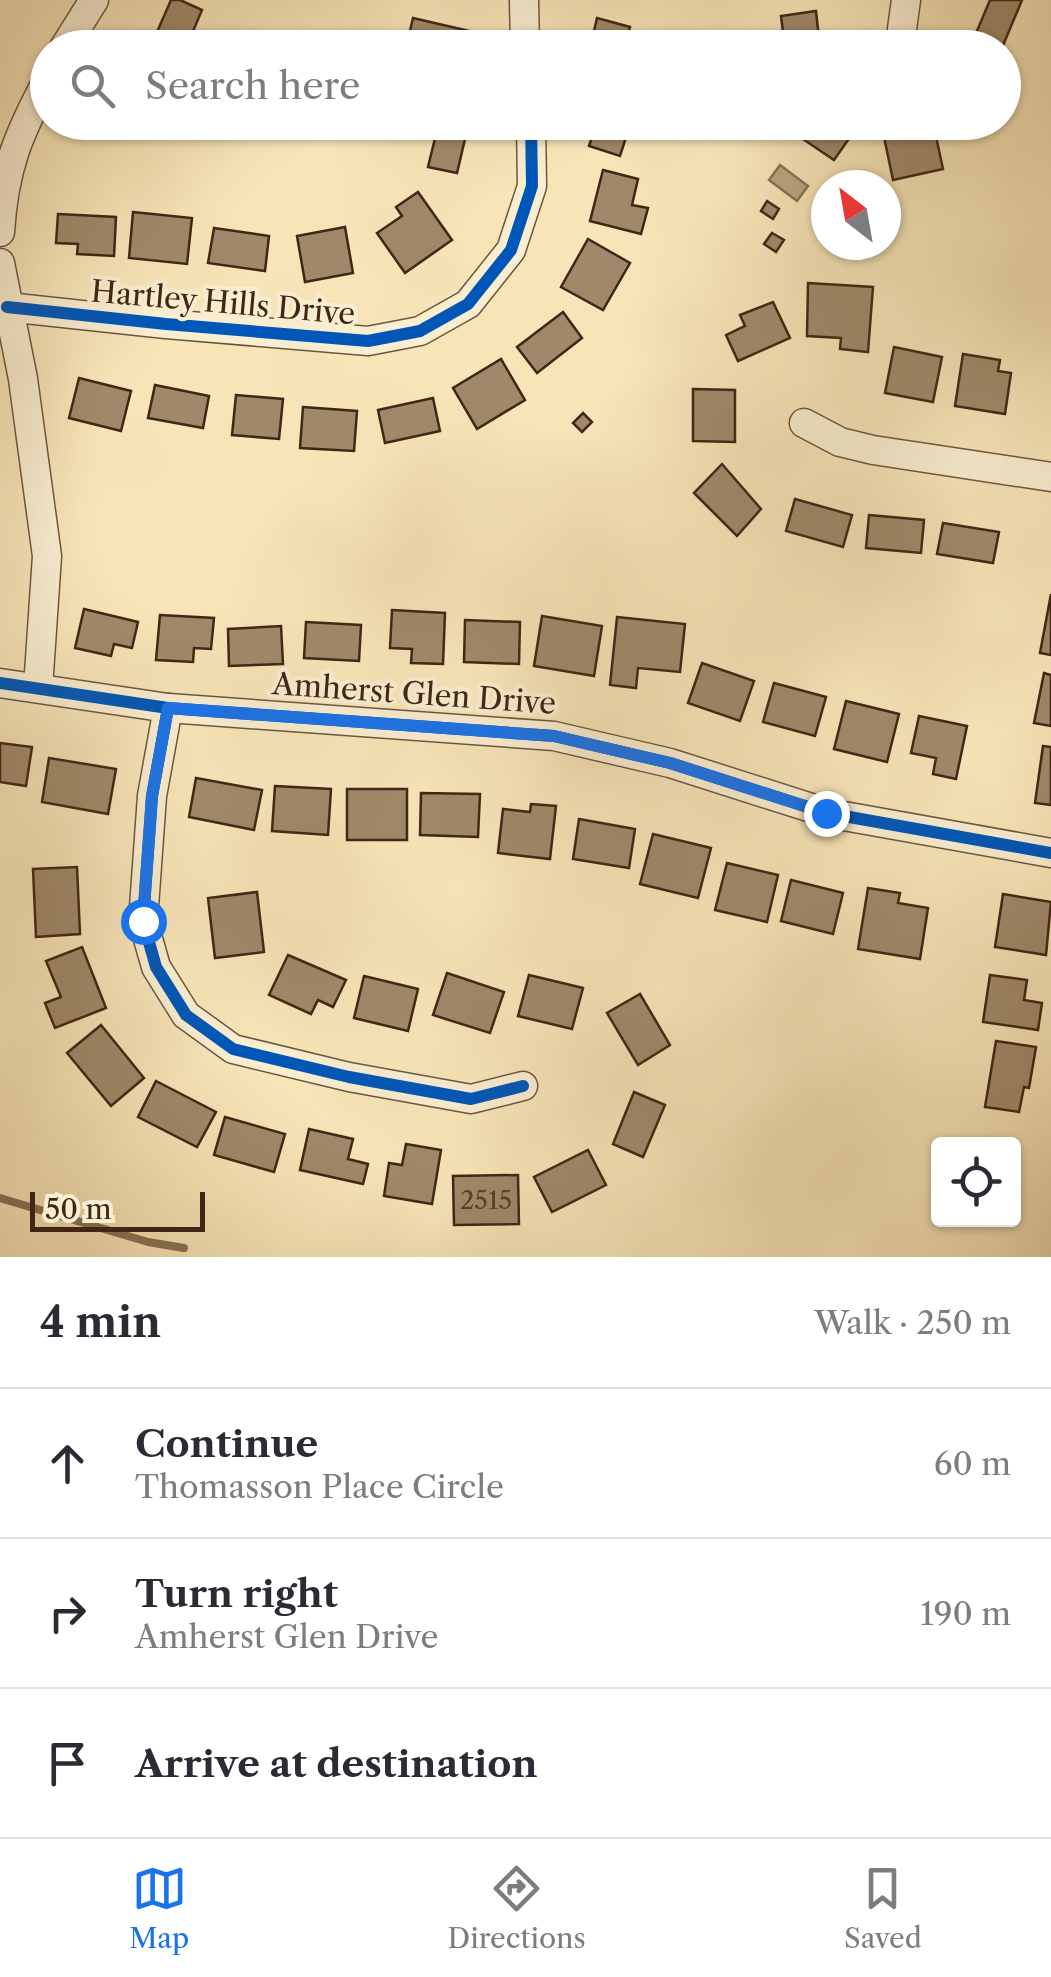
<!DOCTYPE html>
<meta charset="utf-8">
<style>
body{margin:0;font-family:"Libre Caslon Text",serif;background:#f7f7f7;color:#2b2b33}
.controls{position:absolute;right:30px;bottom:30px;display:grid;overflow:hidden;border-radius:10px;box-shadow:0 2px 8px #0004}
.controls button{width:90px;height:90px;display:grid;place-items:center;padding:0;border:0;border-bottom:2px solid #e1e1e2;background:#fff;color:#2b2b33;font:50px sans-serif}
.compass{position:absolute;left:811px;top:170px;width:90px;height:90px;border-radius:50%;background:#fff;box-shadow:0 2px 8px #0004;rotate:329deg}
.scale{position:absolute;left:30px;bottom:25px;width:175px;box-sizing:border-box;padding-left:10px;border:5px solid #412616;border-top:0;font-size:28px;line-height:35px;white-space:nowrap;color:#412616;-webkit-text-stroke:8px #faeed1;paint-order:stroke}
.stop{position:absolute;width:30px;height:30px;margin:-22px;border:8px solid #1a73e8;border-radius:50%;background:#fff}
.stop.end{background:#1a73e8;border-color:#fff;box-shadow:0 2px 10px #0008}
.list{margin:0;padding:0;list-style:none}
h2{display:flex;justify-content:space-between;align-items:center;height:130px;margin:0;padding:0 40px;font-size:42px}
h2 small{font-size:32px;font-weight:400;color:#7c7c81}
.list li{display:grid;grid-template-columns:65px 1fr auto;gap:30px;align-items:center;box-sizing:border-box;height:150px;padding:0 40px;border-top:2px solid #e1e1e2}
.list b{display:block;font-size:38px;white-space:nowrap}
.list p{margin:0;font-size:32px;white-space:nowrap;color:#7c7c81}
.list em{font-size:32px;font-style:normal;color:#7c7c81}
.icon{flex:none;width:55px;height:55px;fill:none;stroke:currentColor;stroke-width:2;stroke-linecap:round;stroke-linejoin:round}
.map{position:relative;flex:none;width:1051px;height:1257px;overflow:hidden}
.search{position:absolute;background:#fff;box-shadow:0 2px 8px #0004;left:30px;right:30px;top:30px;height:110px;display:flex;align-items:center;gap:25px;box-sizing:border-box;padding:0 35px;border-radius:55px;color:#7c7c81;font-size:38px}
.sheet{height:580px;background:#fff}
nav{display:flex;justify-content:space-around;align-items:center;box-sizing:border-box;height:140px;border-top:2px solid #e1e1e2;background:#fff;font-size:28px;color:#7c7c81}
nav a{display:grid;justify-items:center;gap:5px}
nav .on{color:#1a73e8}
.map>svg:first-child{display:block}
</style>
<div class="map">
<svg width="1051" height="1257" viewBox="0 0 1051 1257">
<rect width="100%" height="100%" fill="#f7e5b8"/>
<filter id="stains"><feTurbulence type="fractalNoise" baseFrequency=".002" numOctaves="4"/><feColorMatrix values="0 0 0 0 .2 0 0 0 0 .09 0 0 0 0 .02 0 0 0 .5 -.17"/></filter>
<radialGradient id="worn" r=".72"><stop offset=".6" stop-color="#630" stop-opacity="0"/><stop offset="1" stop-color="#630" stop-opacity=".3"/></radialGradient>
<path fill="#b9a481" stroke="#897256" stroke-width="2.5" d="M 780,165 L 808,186 L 797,201 L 769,180 Z"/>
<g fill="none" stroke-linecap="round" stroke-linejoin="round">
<path stroke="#897256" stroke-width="8" d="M 0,1198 L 148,1242 L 184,1248"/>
</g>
<g fill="#a0896a" stroke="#412616" stroke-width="2.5">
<path d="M 171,0 L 180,0 L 202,10 L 186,48 L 150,48 Z"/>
<path d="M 990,0 L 1022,0 L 1002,48 L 974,38 Z"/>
<path d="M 816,11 L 820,48 L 785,48 L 781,16 Z"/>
<path d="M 413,18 L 469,31 L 465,48 L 406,48 Z"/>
<path d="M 597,18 L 630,27 L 625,48 L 590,48 Z"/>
<path d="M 1004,78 L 1018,95 L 1004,108 Z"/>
<path d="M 113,122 L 142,122 L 137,133 Z"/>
<path d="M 439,122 L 469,122 L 457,173 L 428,167 Z"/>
<path d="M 597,122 L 631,122 L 620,156 L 589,146 Z"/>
<path d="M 797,122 L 844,122 L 855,130 L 834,160 L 791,131 Z"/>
<path d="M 934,127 L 943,169 L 893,180 L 884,137 Z"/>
<path d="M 603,170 L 638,179 L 632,205 L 648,208 L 641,234 L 590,221 Z"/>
<path d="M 418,192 L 452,240 L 405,273 L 377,233 L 402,216 L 396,207 Z"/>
<path d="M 767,201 L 779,209 L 773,219 L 761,211 Z"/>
<path d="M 133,212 L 192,218 L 187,264 L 129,258 Z"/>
<path d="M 58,214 L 116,217 L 114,256 L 77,254 L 78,244 L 56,243 Z"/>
<path d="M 345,227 L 353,273 L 305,282 L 297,236 Z"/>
<path d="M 214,228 L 269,236 L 265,271 L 208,263 Z"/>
<path d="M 772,233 L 784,240 L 776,252 L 764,244 Z"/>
<path d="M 588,239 L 630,263 L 603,310 L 561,287 Z"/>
<path d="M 808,283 L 873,287 L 868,352 L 840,349 L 841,338 L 807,336 Z"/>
<path d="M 773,302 L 790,338 L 738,361 L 726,335 L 745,326 L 740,315 Z"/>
<path d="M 563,312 L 582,338 L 537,373 L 517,347 Z"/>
<path d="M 894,347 L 942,357 L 933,402 L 885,393 Z"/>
<path d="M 963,354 L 1000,360 L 998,371 L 1011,373 L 1005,414 L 955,406 Z"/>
<path d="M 501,359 L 525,400 L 477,429 L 453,388 Z"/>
<path d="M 79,378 L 131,391 L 121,431 L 69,418 Z"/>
<path d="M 155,385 L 209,396 L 203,428 L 148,418 Z"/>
<path d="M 693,389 L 735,390 L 735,442 L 693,441 Z"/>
<path d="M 236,395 L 283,399 L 279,439 L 232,435 Z"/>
<path d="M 433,398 L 440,431 L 385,443 L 378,410 Z"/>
<path d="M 303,407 L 357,411 L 354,451 L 300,448 Z"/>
<path d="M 583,413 L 592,422 L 582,432 L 573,423 Z"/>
<path d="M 722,464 L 761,509 L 737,536 L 694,493 Z"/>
<path d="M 795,499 L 852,515 L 843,547 L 786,531 Z"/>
<path d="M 869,515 L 924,520 L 921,553 L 866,548 Z"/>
<path d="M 943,523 L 999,532 L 993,563 L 937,554 Z"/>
<path d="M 1051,594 L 1051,655 L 1040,653 Z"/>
<path d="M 84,609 L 138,622 L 132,648 L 114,644 L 111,656 L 75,648 Z"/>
<path d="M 392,610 L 445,613 L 443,664 L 411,663 L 412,649 L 390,648 Z"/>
<path d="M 160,615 L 214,618 L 211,649 L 194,648 L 193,662 L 156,660 Z"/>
<path d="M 542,616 L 602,626 L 594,676 L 534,666 Z"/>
<path d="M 617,617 L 685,624 L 680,672 L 638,668 L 636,688 L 610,685 Z"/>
<path d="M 465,620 L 520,622 L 519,664 L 464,662 Z"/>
<path d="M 306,622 L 361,625 L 359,661 L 304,658 Z"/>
<path d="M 281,626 L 283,664 L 229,666 L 228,629 Z"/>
<path d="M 702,663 L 754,681 L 740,721 L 688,703 Z"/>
<path d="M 1044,673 L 1051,675 L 1051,726 L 1034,723 Z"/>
<path d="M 774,683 L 826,697 L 815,736 L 763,722 Z"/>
<path d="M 846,701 L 899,714 L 887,762 L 834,749 Z"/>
<path d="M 919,716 L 967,726 L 956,779 L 933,774 L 936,758 L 911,753 Z"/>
<path d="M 0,743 L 32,747 L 26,786 L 0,782 Z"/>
<path d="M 1043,746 L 1051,747 L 1051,805 L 1035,803 Z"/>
<path d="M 49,758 L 116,769 L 108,814 L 42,802 Z"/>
<path d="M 196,778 L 262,790 L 254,830 L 189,817 Z"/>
<path d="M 275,786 L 331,789 L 328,835 L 272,831 Z"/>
<rect x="347" y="789" width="60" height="51"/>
<path d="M 421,793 L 480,794 L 478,837 L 420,835 Z"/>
<path d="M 531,804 L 556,806 L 550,859 L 498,853 L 503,809 L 530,812 Z"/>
<path d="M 579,819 L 635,829 L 629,868 L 573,859 Z"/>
<path d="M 653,834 L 711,848 L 698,898 L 640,884 Z"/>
<path d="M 727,863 L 778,875 L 767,922 L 715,910 Z"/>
<path d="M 77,867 L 80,934 L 36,937 L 33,869 Z"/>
<path d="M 791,880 L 843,893 L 833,934 L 781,921 Z"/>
<path d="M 868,888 L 900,893 L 898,903 L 928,908 L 920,959 L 858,949 Z"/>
<path d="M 257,892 L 264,952 L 215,958 L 208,898 Z"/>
<path d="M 1003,894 L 1051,902 L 1046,955 L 995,947 Z"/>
<path d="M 82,947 L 106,1008 L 55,1028 L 45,1003 L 61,997 L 46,961 Z"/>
<path d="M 288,955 L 346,980 L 333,1007 L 318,1000 L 311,1014 L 269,995 Z"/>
<path d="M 447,973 L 504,992 L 490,1033 L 433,1015 Z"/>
<path d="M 529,975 L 583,988 L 572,1029 L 518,1016 Z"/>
<path d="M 990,975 L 1027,980 L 1024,1000 L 1042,1003 L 1038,1030 L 983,1022 Z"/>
<path d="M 364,976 L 418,989 L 408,1031 L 354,1018 Z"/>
<path d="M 640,994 L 670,1045 L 638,1065 L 607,1013 Z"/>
<path d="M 101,1025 L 144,1078 L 111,1106 L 67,1053 Z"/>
<path d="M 996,1041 L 1036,1047 L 1029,1088 L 1024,1087 L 1019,1112 L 985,1107 Z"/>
<path d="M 156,1081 L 216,1112 L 197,1147 L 138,1117 Z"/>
<path d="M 634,1092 L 665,1105 L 643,1157 L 613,1144 Z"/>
<path d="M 225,1117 L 285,1134 L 274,1172 L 214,1155 Z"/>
<path d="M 309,1129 L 353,1139 L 348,1159 L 368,1164 L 363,1184 L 300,1170 Z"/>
<path d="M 406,1144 L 441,1150 L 432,1204 L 384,1196 L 389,1163 L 402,1165 Z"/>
<path d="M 588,1150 L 606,1185 L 552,1212 L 534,1177 Z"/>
<path d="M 518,1175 L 519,1224 L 454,1225 L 453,1176 Z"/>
</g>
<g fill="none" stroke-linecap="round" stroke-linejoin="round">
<defs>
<g id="minor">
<path d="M 524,0 L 525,48"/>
<path d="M 902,29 L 906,0"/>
<path d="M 64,48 L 94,0"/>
<path d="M 0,232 C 4,168 18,135 48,79"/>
<path d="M 0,263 L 23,379 L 47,556 L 38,688"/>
<path d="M 7,307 L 166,324 L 368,341 L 420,331 L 468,304 L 511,250 L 532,186 L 531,122"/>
<path d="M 804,423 L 840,442 L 873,450 L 1051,477"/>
<path d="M 0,683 L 168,708 L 554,736 L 670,763 L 827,813 L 1051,853"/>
<path d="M 168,708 L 152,796 L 143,921 L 156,967 L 186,1015 L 233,1049 L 349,1077 L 471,1099 L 523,1086"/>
</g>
</defs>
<use href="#minor" stroke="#6e563e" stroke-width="31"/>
<use href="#minor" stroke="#faeed1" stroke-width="28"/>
<defs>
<g id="cycleway">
<path d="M 7,307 L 166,324 L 368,341 L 420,331 L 468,304 L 511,250 L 532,186 L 531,122"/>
<path d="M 0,683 L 168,708 L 554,736 L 670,763 L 827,813 L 1051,853"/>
<path d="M 168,708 L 152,796 L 143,921 L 156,967 L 186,1015 L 233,1049 L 349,1077 L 471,1099 L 523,1086"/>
</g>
</defs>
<use href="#cycleway" stroke="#faeed1" stroke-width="19"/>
<use href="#cycleway" stroke="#0057b8" stroke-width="12"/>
</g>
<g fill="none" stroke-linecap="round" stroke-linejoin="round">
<path stroke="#1a73e8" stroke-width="12" d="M 143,921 L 152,796 L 168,708 L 554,736 L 670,763 L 826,813"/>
</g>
<g text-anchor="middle" stroke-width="8" stroke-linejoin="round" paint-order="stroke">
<g font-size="25" fill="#593f2b">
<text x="486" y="1209">2515</text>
</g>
<g font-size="30" fill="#412616" stroke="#faeed1">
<text transform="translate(223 303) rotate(5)" y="10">Hartley Hills Drive</text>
<text transform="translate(414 694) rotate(4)" y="10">Amherst Glen Drive</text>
</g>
</g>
<rect width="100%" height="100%" filter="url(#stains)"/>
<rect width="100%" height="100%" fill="url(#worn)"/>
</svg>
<div class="controls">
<button><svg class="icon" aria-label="locate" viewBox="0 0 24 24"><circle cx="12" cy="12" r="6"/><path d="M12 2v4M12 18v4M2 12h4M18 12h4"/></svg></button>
</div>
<svg class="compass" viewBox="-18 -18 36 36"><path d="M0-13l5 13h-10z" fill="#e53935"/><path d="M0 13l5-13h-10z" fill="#7c7c81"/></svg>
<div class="scale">50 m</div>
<div class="stop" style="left:143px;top:921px"></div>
<div class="stop end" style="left:826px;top:813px"></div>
<div class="search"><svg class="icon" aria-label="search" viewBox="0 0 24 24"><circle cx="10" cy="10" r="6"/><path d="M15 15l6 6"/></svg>Search here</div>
</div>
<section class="sheet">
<h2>4 min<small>Walk · 250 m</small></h2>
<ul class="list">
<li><svg class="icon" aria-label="ahead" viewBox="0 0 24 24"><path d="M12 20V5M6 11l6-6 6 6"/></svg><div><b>Continue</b><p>Thomasson Place Circle</p></div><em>60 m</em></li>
<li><svg class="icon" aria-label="right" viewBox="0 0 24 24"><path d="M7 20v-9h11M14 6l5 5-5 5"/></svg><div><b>Turn right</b><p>Amherst Glen Drive</p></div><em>190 m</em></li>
<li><svg class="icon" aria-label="arrive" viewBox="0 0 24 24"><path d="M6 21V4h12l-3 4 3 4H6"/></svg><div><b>Arrive at destination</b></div></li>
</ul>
</section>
<nav>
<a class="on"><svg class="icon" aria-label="map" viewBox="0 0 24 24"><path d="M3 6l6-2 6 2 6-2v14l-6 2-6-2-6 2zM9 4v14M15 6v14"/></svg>Map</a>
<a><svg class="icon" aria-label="directions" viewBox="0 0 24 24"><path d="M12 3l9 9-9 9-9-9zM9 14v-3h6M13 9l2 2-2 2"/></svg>Directions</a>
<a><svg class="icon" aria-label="saved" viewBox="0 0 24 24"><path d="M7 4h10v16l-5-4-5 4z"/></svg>Saved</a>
</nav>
